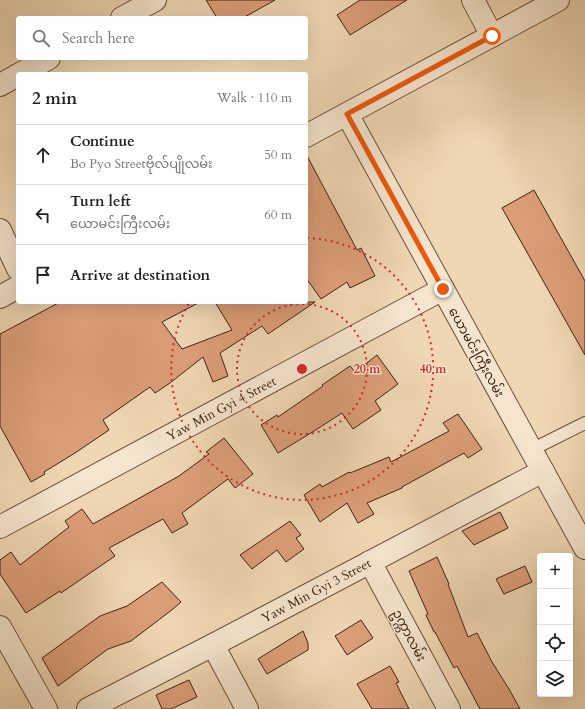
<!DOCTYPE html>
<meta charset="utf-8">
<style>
body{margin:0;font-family:Cardo,"Noto Sans Myanmar",serif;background:#f2f2f2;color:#202124}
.controls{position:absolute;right:12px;bottom:12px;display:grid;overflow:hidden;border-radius:4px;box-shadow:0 4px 16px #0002}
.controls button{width:36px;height:36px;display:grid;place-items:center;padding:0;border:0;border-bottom:1px solid #e0e0e0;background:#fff;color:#202124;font:20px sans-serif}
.stop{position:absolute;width:12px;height:12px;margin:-9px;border:3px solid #ea580c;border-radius:50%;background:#fff}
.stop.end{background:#ea580c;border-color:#fff;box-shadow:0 1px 4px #0008}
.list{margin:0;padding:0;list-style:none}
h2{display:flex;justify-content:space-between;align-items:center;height:52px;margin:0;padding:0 16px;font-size:17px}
h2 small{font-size:13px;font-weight:400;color:#757577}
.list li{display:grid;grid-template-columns:26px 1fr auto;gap:12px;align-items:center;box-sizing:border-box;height:60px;padding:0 16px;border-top:1px solid #e0e0e0}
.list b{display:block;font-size:15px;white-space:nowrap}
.list p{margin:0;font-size:13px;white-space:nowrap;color:#757577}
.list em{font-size:13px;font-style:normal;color:#757577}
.icon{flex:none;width:22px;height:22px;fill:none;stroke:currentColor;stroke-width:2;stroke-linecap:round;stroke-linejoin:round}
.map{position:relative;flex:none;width:585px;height:709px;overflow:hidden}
.search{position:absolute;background:#fff;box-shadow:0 4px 16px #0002;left:16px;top:16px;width:292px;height:44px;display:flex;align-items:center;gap:10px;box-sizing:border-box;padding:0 14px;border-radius:4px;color:#757577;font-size:15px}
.panel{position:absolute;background:#fff;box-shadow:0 4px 16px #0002;left:16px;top:72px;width:292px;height:232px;border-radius:4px}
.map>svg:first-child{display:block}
</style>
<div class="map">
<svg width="585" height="709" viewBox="0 0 585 709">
<rect width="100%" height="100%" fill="#f0d7b3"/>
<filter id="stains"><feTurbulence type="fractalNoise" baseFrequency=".005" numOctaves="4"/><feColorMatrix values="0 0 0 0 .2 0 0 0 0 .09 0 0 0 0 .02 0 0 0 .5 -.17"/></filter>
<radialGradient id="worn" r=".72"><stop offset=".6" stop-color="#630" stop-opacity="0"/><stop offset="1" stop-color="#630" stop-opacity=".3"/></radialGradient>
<g fill="#dc9e79" stroke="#402113">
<path d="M 206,0 L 275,0 L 243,18 L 217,18 Z"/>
<path d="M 360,0 L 407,0 L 350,35 L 337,15 Z"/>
<path d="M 306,154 L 357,250 L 361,248 L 375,276 L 350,288 L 347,282 L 321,299 L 306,278 Z"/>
<path d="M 534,190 L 585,281 L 585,355 L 502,208 Z"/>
<path d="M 60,302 L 200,302 L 162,322 L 182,349 L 232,330 L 215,302 L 315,302 L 268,334 L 262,326 L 220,353 L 228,376 L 213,382 L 203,357 L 170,383 L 155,393 L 150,387 L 103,420 L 109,430 L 75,453 L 44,472 L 45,474 L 31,482 L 0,426 L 0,334 Z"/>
<path d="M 377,355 L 398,384 L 375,401 L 381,410 L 353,429 L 342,413 L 311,433 L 278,453 L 261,425 L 277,415 L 278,417 L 323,386 L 322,385 L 350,366 L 355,372 Z"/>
<path d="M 458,414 L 482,449 L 468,458 L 464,453 L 402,487 L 402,488 L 367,503 L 374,514 L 358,523 L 347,503 L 320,522 L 304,495 L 320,484 L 322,487 L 349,472 L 350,473 L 389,457 L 391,462 L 449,431 L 443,423 Z"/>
<path d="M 224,438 L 253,474 L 235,488 L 228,479 L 182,513 L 188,524 L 172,533 L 163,519 L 109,548 L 115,556 L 61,593 L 60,591 L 26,613 L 0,574 L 0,560 L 11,552 L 20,565 L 69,527 L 65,521 L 82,509 L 93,524 L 179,476 L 209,454 L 206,452 Z"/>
<path d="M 500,512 L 508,528 L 474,545 L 462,531 Z"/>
<path d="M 290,521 L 301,535 L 296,538 L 304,549 L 286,562 L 277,550 L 252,569 L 240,555 Z"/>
<path d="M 437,557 L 449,584 L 448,584 L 468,637 L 477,633 L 492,662 L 509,689 L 520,709 L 480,709 L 457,666 L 454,668 L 435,632 L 434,632 L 426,615 L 428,614 L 409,571 Z"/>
<path d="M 525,566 L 532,582 L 504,594 L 496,579 Z"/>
<path d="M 162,582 L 181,602 L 173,609 L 131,641 L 108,649 L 58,686 L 42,658 L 100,616 L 127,606 Z"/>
<path d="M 361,620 L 373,638 L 347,655 L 335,636 Z"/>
<path d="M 303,631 L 308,643 L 308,650 L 267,674 L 258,659 Z"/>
<path d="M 390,666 L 399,682 L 396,683 L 409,709 L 372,709 L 357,684 Z"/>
<path d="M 189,680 L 197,697 L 171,709 L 162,709 L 156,695 Z"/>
</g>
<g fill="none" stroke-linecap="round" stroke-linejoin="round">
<defs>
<path id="lane" d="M 531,450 L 585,423"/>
<g id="street">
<path d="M 473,0 L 492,36"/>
<path d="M 122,18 L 155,0"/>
<path d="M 20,74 L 49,58"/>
<path d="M 0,85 L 18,75"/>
<path d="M 347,114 L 585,548"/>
<path d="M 306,136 L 558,0"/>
<path d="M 0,230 L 18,269"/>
<path d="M 0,297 L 18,287"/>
<path d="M 0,527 L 443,289"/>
<path d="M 370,562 L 449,709"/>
<path d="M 0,627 L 46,709"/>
<path d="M 213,645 L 247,709"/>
<path d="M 88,709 L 213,645 L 543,471"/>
</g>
</defs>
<use href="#lane" stroke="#6c4e3b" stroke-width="14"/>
<use href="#street" stroke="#6c4e3b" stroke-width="24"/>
<use href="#lane" stroke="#f5e5ce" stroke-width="12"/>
<use href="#street" stroke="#f5e5ce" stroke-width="22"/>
</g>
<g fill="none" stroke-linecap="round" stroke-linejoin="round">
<path stroke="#ea580c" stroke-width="5" d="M 443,289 L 347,114 L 492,36"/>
</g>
<g fill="none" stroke="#d62828" stroke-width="2" stroke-dasharray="2 4">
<circle cx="302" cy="369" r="65"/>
<path d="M307 238A131 131 0 1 1 189 303"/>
</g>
<g text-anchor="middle" stroke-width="3" stroke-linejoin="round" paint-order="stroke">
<g font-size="13" fill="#402113" stroke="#f5e5ce">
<text transform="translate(477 352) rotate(61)" y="5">ယောမင်းကြီးလမ်း</text>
<text transform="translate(221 408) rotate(-28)" y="5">Yaw Min Gyi 4 Street</text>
<text transform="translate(316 590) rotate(-28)" y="5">Yaw Min Gyi 3 Street</text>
<text transform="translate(410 635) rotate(62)" y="5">ဥက္ကာလမ်း</text>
</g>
</g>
<circle cx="302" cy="369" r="6" fill="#d62828" stroke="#f5e5ce" stroke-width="2"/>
<g font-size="12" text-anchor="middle" font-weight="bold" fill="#d62828" stroke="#f5e5ce" stroke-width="3" stroke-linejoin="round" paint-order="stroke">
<text x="367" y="373">20 m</text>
<text x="433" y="373">40 m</text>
</g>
<rect width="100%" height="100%" filter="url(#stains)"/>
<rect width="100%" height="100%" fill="url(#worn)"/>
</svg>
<div class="controls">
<button>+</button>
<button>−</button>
<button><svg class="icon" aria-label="locate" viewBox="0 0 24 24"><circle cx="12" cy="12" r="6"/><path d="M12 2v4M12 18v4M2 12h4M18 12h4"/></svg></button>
<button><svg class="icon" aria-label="layers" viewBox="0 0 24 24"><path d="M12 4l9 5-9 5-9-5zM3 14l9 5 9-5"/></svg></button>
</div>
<div class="stop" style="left:492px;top:36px"></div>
<div class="stop end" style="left:443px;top:289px"></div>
<div class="search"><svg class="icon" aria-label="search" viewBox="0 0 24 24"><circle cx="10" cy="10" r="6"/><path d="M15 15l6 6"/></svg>Search here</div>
<section class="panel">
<h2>2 min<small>Walk · 110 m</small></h2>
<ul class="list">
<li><svg class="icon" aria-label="ahead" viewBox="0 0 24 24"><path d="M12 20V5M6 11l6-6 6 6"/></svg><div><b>Continue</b><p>Bo Pyo Streetဗိုလ်ပျိုလမ်း</p></div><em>50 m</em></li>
<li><svg class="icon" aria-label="left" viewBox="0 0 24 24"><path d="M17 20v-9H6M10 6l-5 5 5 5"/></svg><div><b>Turn left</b><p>ယောမင်းကြီးလမ်း</p></div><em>60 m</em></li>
<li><svg class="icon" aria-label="arrive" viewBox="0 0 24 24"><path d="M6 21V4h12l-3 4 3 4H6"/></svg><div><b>Arrive at destination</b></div></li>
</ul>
</section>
</div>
